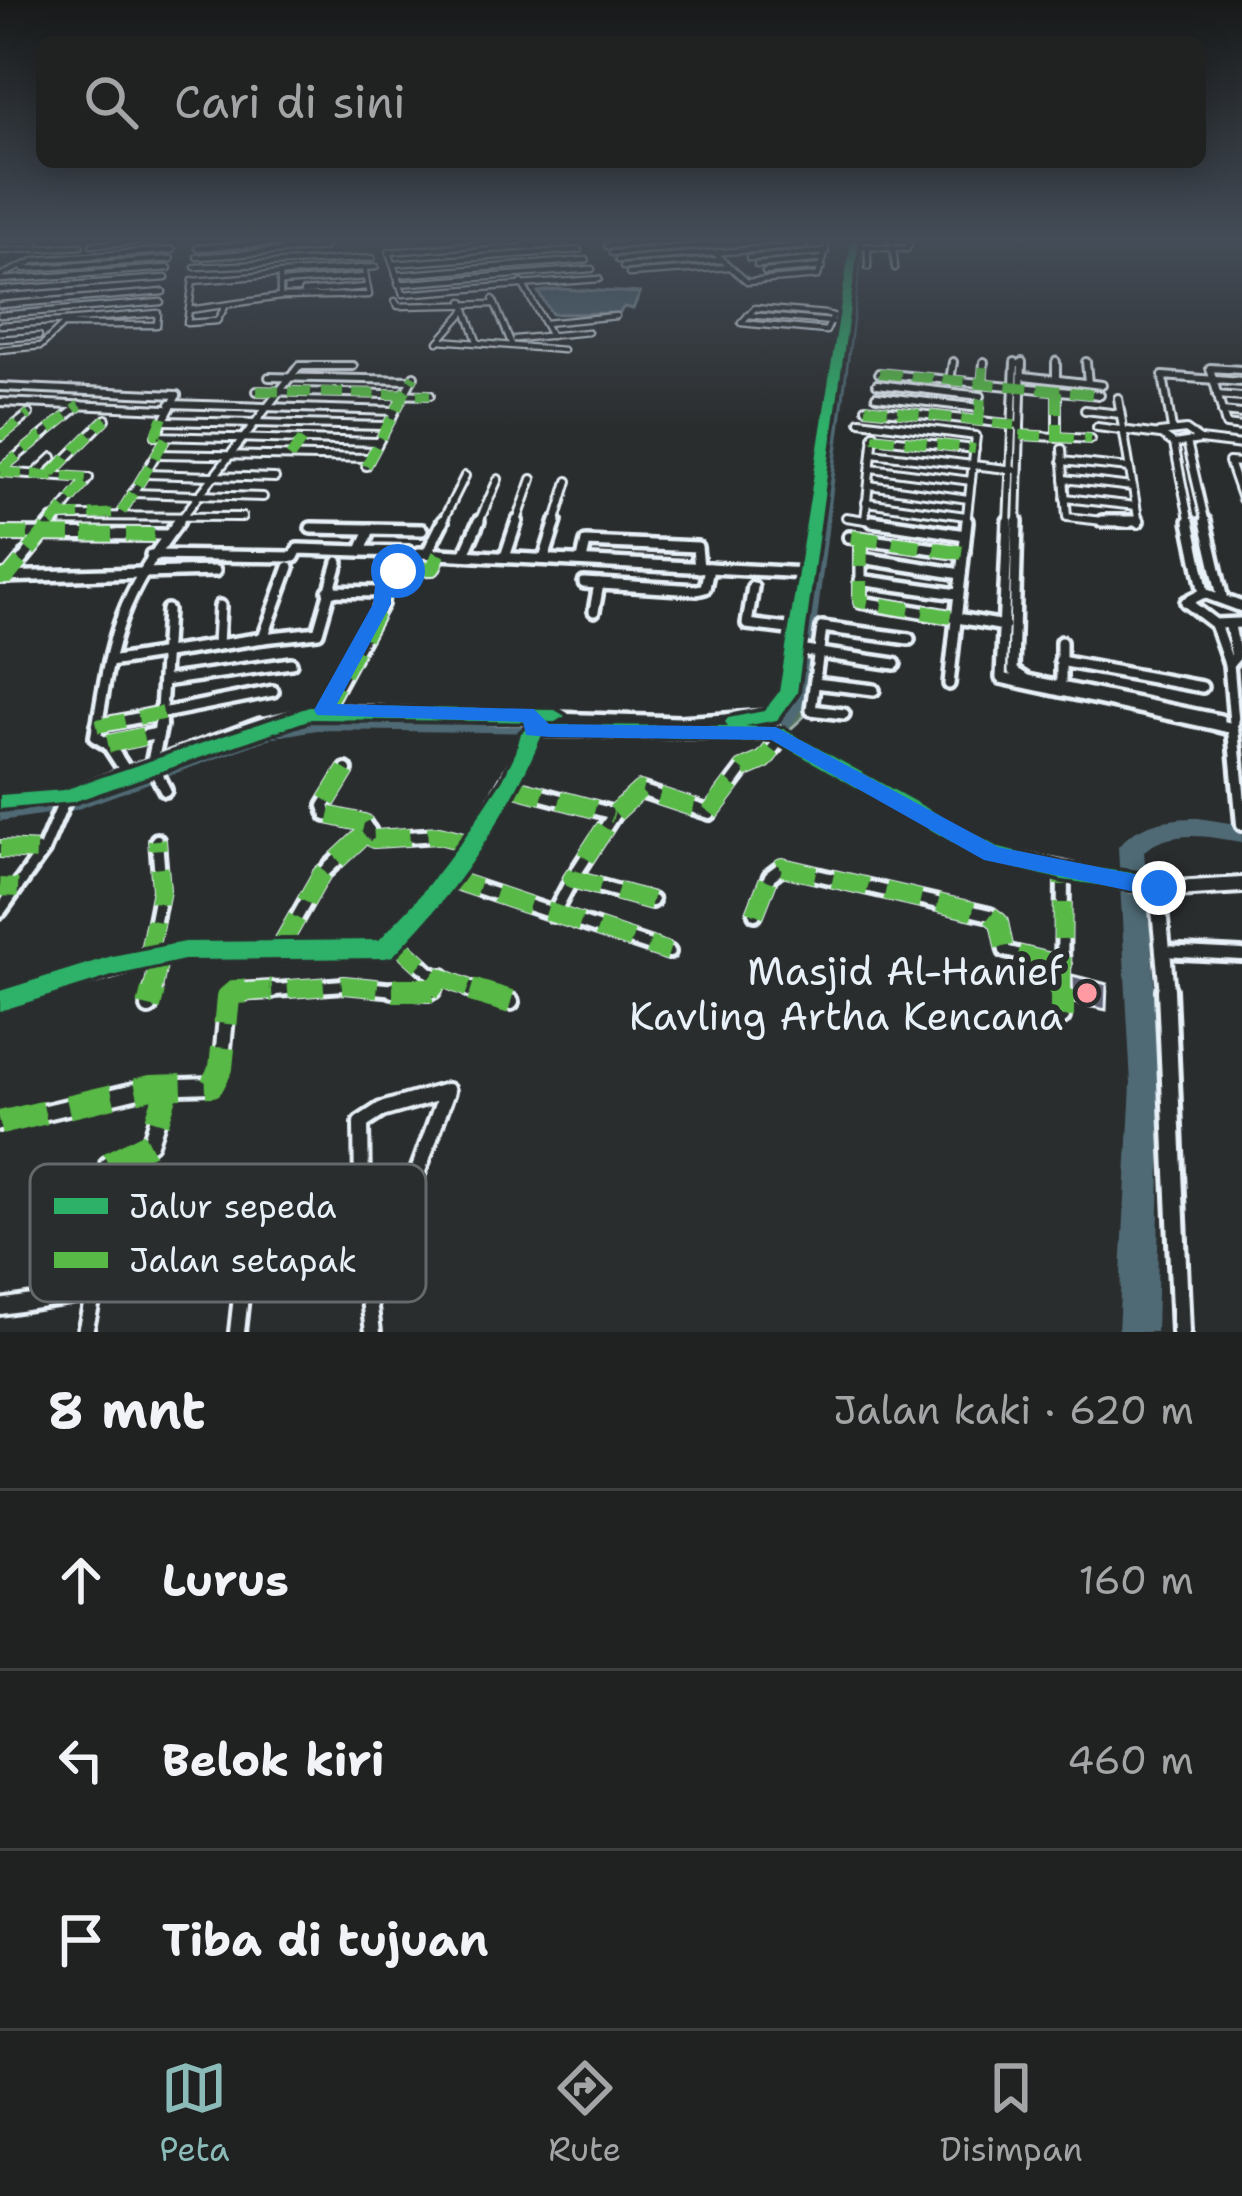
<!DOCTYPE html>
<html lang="id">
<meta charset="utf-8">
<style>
body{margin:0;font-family:"Shantell Sans",sans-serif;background:#282a2a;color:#f1f3f6}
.stop{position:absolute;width:36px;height:36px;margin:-27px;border:9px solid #1a73e8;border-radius:50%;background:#fff}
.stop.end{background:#1a73e8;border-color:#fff;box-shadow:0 3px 12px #0008}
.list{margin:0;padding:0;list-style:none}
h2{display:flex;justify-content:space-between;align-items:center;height:156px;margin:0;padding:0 48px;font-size:51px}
h2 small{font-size:39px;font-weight:400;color:#a2a4a5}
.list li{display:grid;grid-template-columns:78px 1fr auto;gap:36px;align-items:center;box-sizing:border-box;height:180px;padding:0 48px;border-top:3px solid #3d3f40}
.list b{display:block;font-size:45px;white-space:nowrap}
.list em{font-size:39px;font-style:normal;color:#a2a4a5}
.icon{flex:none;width:66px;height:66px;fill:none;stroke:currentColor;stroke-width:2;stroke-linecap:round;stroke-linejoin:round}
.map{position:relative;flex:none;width:1242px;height:1332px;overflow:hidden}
.search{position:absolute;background:#202222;box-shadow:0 6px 30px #0003;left:36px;right:36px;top:36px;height:132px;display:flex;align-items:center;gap:30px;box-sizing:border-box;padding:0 42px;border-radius:18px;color:#a2a4a5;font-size:45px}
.sheet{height:696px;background:#202222}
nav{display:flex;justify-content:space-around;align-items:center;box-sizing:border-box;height:168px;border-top:3px solid #3d3f40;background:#202222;font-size:33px;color:#a2a4a5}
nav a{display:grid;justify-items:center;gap:6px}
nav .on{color:#8bbbb9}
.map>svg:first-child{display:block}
</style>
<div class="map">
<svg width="1242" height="1332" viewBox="0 0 1242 1332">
<rect width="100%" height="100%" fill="#2a2d2e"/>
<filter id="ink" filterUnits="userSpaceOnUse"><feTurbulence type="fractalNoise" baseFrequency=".00833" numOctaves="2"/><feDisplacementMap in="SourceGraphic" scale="24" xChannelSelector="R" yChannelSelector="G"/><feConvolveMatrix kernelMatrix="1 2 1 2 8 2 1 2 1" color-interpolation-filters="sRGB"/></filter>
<g filter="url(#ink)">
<path fill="#557160" stroke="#9eb1ac" stroke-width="3" d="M 855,241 L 845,361 L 803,622 L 803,650 L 817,653 L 811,710 L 783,736 L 317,723 C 207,740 110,804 0,813 L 0,802 L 66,797 L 324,711 L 758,719 L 783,705 Z"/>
<path fill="#506a75" stroke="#8da0a9" stroke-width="3" d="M 559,289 L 640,293 L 633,309 L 624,307 L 619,313 L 552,314 L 538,292 Z"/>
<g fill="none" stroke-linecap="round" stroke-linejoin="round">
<g fill="#506a75" fill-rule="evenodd">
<path d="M 854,241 L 864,241 L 807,700 L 789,728 L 736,735 L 725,728 L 728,723 L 774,717 L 785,700 Z"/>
<path d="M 317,716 L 561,719 L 572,726 L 561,733 L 317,730 L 275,737 L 75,810 L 0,821 L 0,805 L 63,796 L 263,725 Z"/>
<path d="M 1198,818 L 1242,825 L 1242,843 C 1208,836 1173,829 1144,851 L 1162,1084 L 1156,1332 L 1118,1332 L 1131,1084 L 1118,847 C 1137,823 1169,818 1198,818 Z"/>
</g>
</g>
<path fill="#606173" stroke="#e8f1f8" stroke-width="3" d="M 1072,975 L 1107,984 L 1106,1010 L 1073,1003 Z"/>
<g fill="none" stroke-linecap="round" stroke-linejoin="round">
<defs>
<g id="minor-far4">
<path d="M 520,241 L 389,252 L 403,294 L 599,279"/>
<path d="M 0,245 L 37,243"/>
<path d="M 92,245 L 152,241"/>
<path d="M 607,246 L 675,241"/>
<path d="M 854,246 L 907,249 L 910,242 L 892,241"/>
<path d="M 868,246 L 868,267"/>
<path d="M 198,248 L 297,241"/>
<path d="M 893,248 L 895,268"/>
<path d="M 0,251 L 81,246"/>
<path d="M 612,253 L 774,241"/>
<path d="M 715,253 L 747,282 L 818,276 L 826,248"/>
<path d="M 197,257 L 324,248 L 323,241"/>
<path d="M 749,258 L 826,252"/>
<path d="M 618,260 L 804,246"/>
<path d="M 324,261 L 372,258"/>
<path d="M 393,264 L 579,250"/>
<path d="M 757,265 L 824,259"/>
<path d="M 195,267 L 330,261"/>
<path d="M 623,267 L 722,260"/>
<path d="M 24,269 L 171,259"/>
<path d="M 765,272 L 822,267"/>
<path d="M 280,274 L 280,297 L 369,295 L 364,268"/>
<path d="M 629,274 L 729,267"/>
<path d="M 396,275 L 586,260"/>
<path d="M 0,276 L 36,260 L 173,250"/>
<path d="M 0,280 L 169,268"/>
<path d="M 193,280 L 187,323 L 217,321 L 225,307"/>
<path d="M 193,281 L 376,267"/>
<path d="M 281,283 L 365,277"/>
<path d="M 522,283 L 551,336"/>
<path d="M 398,284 L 592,269"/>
<path d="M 0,290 L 166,278"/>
<path d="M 303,292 L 367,287"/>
<path d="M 493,299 L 511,343"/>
<path d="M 395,301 L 398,306 L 495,304"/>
<path d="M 463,301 L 477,341"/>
<path d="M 0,305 L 163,292"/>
<path d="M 755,308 L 825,314 L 833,316 L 826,331 L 741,323 Z"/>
<path d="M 189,310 L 280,297"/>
<path d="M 0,315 L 161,302"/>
<path d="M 748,315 L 832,322"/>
<path d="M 545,323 L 616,316"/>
<path d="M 0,325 L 67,321 L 41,346 L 0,350"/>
<path d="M 64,325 L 157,325 L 158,313 L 66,321"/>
<path d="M 0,339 L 39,336"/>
<path d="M 515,339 L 588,332"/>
<path d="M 440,340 L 563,350"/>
<path d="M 438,342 L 466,310"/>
<path d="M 1056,360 L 1056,365"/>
<path d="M 837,365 L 855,241"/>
<path d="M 1015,365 L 1022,362"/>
</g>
<g id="minor-far3">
<path d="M 1056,362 L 1056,379"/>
<path d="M 1086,362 L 1088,383"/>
<path d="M 1242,370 L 1210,368 L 1226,425 L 1242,427"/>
<path d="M 879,373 L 1100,395"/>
<path d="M 1024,376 L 1102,385"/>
<path d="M 269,377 L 412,380"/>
<path d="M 950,380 L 953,362"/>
<path d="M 877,384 L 981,396"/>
<path d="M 982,386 L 984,362"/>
<path d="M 0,387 L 177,395"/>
<path d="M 257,391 L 430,395"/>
<path d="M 1057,391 L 1057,438"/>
<path d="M 177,395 L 156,436 L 377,442"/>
<path d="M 1217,395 L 1242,397"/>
<path d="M 876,396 L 980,408"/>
<path d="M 1118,398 L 1139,524"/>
<path d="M 0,402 L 166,409"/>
<path d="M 170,404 L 395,411"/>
<path d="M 866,408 L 1016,425"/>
<path d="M 1085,410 L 1120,414"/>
<path d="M 1222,412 L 1242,414"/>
<path d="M 164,421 L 386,426"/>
<path d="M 860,421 L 976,436 L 966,524"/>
<path d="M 1097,427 L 1160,435"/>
<path d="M 1172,429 L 1163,376 L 1242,382"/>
<path d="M 1186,430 L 1200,440 L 1174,444 L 1159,433 Z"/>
<path d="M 1020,435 L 1091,439"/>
<path d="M 0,437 L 29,414"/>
<path d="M 873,437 L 975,449"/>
<path d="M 1200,440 L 1242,445"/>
<path d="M 1174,444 L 1190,524"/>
<path d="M 1188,446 L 1206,524"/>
<path d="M 1062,449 L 1067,517 L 1129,524"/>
<path d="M 872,453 L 1015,470"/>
<path d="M 157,454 L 369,458"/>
<path d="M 1062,461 L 1129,468"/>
<path d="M 1242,463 L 1229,462 L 1242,499"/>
<path d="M 366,466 L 414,376"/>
<path d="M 871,468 L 971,481"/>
<path d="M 0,470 L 80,405"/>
<path d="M 0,472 L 89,478 L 51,524"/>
<path d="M 36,473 L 53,457"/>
<path d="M 52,473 L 106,419"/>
<path d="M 146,474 L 275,478"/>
<path d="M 1064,479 L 1132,487"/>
<path d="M 869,485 L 968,499"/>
<path d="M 132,493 L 263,497"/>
<path d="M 1065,498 L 1136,506"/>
<path d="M 866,502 L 966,516"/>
<path d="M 121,513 L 167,437"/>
<path d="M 58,516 L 242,517"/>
<path d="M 846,517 L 892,524"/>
<path d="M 865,520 L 874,434"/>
<path d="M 177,524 L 299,366 L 353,366"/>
<path d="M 441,524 L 465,476"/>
<path d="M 478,524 L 498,479"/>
<path d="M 516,524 L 532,479"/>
<path d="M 555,524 L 568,481"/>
<path d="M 813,524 L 837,362"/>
<path d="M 1008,524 L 1015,362"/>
<path d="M 1017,524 L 1022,362"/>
</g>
<g id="minor-far2">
<path d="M 872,521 L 965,535"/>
<path d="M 1008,521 L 1001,678 L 1231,728"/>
<path d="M 1017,521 L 1013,671 L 1027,680 L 1220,720"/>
<path d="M 1102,521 L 1138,521"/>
<path d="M 1189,521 L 1204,593"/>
<path d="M 1205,521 L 1222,596"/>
<path d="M 311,528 L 422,530"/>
<path d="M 370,529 L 361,551 L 409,552"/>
<path d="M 0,534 L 166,535"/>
<path d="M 849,537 L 964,553"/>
<path d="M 861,539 L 861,602 L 1005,626"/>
<path d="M 419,553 L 806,573"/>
<path d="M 427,553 L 443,521"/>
<path d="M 151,555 L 294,557 L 298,549 L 361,551"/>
<path d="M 464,555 L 479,521"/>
<path d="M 505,557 L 517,521"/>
<path d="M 862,558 L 961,574"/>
<path d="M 544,559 L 556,521"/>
<path d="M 582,560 L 586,542 L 697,547 L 699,568"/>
<path d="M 383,570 L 433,568 L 439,554"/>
<path d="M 0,577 L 215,571"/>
<path d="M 8,577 L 54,521"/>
<path d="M 860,580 L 957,594"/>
<path d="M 584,583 L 697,590 L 705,588 L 709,568"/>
<path d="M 753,587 L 747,624 L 796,630"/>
<path d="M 328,591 L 379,592"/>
<path d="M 1242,607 L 1204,593 L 1186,602 L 1215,624 L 1242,623"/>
<path d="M 594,611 L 599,584"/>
<path d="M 1215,624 L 1229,664 L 1234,722"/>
<path d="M 263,638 L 318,632 L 338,562"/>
<path d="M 1061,642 L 1061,691"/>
<path d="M 218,644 L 220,606"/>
<path d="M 792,649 L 895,664"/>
<path d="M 1060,661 L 1202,687"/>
<path d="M 109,662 L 263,638 L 289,567"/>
<path d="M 1229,664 L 1236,656 L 1230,626"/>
<path d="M 163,681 L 291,663"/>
<path d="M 815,683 L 874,690"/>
<path d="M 949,684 L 967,521"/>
<path d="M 324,711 L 382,604 L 385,562"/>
<path d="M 844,714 L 811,710 L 822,627 L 909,639"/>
<path d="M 97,726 L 273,691"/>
<path d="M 97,728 C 112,634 120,598 179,521"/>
<path d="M 160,728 L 167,610"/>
<path d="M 250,728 L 324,711 L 680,722 L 770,716 L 788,693 L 814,521"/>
</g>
<g id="minor-far1">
<path d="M 98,725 L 96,737 L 108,744 L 127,773"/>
<path d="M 160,725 L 152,764 L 165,790"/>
<path d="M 1219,725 L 1231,728"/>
<path d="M 1233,729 L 1242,824"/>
<path d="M 108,744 L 155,734"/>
<path d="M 346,770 L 324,806 L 327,815 L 364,823 L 374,839 L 439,835 L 471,843"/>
<path d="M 508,786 L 614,814"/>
<path d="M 0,802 L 66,797 L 261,725"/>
<path d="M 0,849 L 43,851"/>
<path d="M 444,877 L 669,952"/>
<path d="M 652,901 L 572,879 L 614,814 L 640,790 L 710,813 L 743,769 L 764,760 L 783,736"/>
<path d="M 0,911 L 43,851 L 66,797"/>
<path d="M 755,914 L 770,876 L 782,867 L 990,915 L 999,922 L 1005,951 L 1063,965"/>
<path d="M 553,915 L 572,879"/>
<path d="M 394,940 L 430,973 L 480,993"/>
<path d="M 279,949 L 321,875 L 369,830"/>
<path d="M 1162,951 L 1242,955"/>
<path d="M 148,956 L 161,890 L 157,840"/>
<path d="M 27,993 L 184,951 L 385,949 L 470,845 L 538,729 L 776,733 L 992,854 L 1165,891"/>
<path d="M 152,993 L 160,955"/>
<path d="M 234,993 L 344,985 L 426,993"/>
<path d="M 430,993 L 443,976"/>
<path d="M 1062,993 L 1063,872"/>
</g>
<g id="minor">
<path d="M 393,990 L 433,990"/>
<path d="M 471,990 L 511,1002"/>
<path d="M 0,1001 L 36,990"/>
<path d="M 149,1007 L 153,990"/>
<path d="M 1062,1017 L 1062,990"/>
<path d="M 447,1091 L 402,1215 L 363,1250 L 361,1123 L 381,1110 Z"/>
<path d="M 0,1123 L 151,1087 L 212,1085 L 221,1068 L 228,998 L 235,992 L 272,990"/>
<path d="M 108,1164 L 150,1143 L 168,1087"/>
<path d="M 363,1250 L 373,1332"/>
<path d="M 0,1307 L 363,1250"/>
<path d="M 85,1332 L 95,1288"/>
<path d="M 237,1332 L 244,1270"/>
</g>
<path id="tertiary-far1" d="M 1167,993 L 1158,899 L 1175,889 L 1242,885"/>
<path id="tertiary" d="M 1166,990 L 1181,1332"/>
</defs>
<use href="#minor-far4" stroke="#e8f1f8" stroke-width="9"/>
<use href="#minor-far3" stroke="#e8f1f8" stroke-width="12"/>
<use href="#minor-far2" stroke="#e8f1f8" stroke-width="18"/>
<use href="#minor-far1" stroke="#e8f1f8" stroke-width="20"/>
<use href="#minor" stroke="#e8f1f8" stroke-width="22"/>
<use href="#tertiary-far1" stroke="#e8f1f8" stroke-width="22"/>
<use href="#tertiary" stroke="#e8f1f8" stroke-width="26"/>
<use href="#minor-far4" stroke="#2a2d2e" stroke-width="4.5"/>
<use href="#minor-far3" stroke="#2a2d2e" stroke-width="6"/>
<use href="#minor-far2" stroke="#2a2d2e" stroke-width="9"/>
<use href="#minor-far1" stroke="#2a2d2e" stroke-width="10"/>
<use href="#minor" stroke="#2a2d2e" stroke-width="14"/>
<use href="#tertiary-far1" stroke="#2a2d2e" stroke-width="14"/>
<use href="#tertiary" stroke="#2a2d2e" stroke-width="16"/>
<g stroke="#58b947" stroke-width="10" stroke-dasharray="22 10" stroke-linecap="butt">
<path d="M 879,373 L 1100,395"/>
<path d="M 257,391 L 430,395"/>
<path d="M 1057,391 L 1057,438"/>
<path d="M 866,408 L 1021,426"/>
<path d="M 979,421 L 984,362"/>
<path d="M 1020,435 L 1091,439"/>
<path d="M 0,437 L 29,414"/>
<path d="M 873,437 L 975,449"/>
<path d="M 290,457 L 302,440"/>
<path d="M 366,466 L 414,376"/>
<path d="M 0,470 L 80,405"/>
<path d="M 0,472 L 89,478 L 51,524"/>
<path d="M 52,473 L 106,419"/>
<path d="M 58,516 L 121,513 L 167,437 L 156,435 L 166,409"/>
</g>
<g stroke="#58b947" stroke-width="14" stroke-dasharray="28 14" stroke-linecap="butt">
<path d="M 0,534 L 166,535"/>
<path d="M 851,537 L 964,553"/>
<path d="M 861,539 L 860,601 L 957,618"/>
<path d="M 383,570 L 433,568 L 439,554"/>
<path d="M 0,577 L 8,577 L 54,521"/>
<path d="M 324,711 L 382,604 L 385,562"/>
<path d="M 97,726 L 163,713"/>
</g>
<g stroke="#58b947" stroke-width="18" stroke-dasharray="36 18" stroke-linecap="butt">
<path d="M 108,744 L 155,734"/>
<path d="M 346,770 L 324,806 L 327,815 L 364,823 L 374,839 L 439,835 L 471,843"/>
<path d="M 508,786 L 614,814"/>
<path d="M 0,849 L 43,851"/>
<path d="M 444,877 L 669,952"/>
<path d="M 0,887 L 18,888"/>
<path d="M 652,901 L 572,879 L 614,814 L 640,790 L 710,813 L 743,769 L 764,760 L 783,736"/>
<path d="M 755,914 L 770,876 L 782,867 L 990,915 L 999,922 L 1005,951 L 1063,965"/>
<path d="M 394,940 L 430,973 L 480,993"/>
<path d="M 279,949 L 321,875 L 369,830"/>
<path d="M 148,956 L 161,890 L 157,840"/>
<path d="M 152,993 L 160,955"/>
<path d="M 234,993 L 344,985 L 426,993"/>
<path d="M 430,993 L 443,976"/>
<path d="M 1062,993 L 1063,872"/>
</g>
<g stroke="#58b947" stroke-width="24" stroke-dasharray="46 24" stroke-linecap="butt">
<path d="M 393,990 L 433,990"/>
<path d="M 471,990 L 511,1002"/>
<path d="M 149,1007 L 153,990"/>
<path d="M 1062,1017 L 1062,990"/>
<path d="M 0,1123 L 151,1087 L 212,1085 L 221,1068 L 228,998 L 235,992 L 272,990"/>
<path d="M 108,1164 L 150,1143 L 168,1087"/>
</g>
<defs>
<g id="cycleway">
<path d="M 851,241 L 859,241 L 797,693 L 777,720 L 745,726 L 783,729 L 999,848 L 1063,864 L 1147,875 L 1173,885 L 1176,891 L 1173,897 L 1165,899 L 1143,891 L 1063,880 L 984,860 L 772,739 L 542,735 C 508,815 456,893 393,956 L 385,958 L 184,960 L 112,976 L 0,1011 L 0,991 L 112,956 L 184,942 L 379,940 L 414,903 L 463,840 L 503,779 L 516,752 L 521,733 L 531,725 L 728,726 L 725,722 L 728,718 L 764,711 L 779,692 Z"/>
<path d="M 309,707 L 555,710 L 565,716 L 555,722 L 311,719 L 73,802 L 0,809 L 0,795 L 64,790 Z"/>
</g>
</defs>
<use href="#cycleway" stroke="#2a2d2e" stroke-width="8"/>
<use href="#cycleway" fill="#2db169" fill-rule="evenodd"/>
</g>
</g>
<linearGradient id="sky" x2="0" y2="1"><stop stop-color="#171919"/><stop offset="0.56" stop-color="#444c57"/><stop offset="1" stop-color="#444c57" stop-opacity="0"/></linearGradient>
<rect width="1242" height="428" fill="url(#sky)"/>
<path fill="#1a73e8" d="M 377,567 L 406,571 L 391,576 L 391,604 L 337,704 L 534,709 L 549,724 L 776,727 L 998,847 L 1159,879 L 1171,888 L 1159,897 L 984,860 L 771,740 L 549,737 L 526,735 L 523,722 L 317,715 L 314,710 L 373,604 Z"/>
<circle fill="#ff9aa2" stroke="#2a2d2e" stroke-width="4.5" cx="1087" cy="993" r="12"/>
<g text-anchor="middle" stroke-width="12" stroke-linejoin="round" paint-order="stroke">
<g font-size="39" fill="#e8f1f8" stroke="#2a2d2e" text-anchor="end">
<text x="1063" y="985">Masjid Al-Hanief<tspan x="1063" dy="45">Kavling Artha Kencana</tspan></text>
</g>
</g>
<rect x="30" y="1164" width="396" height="138" rx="18" fill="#2a2d2e" stroke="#63686b" stroke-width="3"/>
<rect x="54" y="1198" width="54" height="16" fill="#2db169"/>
<rect x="54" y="1252" width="54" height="16" fill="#58b947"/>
<g font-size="33" fill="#e8f1f8">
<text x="129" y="1218">Jalur sepeda</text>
<text x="129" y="1272">Jalan setapak</text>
</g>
</svg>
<div class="stop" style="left:398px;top:571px"></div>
<div class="stop end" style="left:1159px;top:888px"></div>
<div class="search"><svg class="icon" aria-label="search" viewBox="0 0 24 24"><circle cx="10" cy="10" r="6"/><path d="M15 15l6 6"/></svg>Cari di sini</div>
</div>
<section class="sheet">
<h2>8 mnt<small>Jalan kaki · 620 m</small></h2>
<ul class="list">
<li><svg class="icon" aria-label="ahead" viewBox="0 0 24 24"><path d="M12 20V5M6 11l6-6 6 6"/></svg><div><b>Lurus</b></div><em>160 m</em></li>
<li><svg class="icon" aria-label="left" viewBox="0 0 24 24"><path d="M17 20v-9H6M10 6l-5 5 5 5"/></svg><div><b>Belok kiri</b></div><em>460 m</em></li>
<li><svg class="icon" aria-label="arrive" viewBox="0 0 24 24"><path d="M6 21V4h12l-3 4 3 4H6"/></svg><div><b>Tiba di tujuan</b></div></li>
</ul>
</section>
<nav>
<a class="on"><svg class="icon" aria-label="map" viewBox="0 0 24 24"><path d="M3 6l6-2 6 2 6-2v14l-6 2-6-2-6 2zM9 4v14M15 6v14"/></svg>Peta</a>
<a><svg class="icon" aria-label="directions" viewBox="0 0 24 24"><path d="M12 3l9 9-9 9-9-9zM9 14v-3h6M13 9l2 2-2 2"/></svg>Rute</a>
<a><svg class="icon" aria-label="saved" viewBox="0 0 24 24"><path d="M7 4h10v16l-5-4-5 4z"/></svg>Disimpan</a>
</nav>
